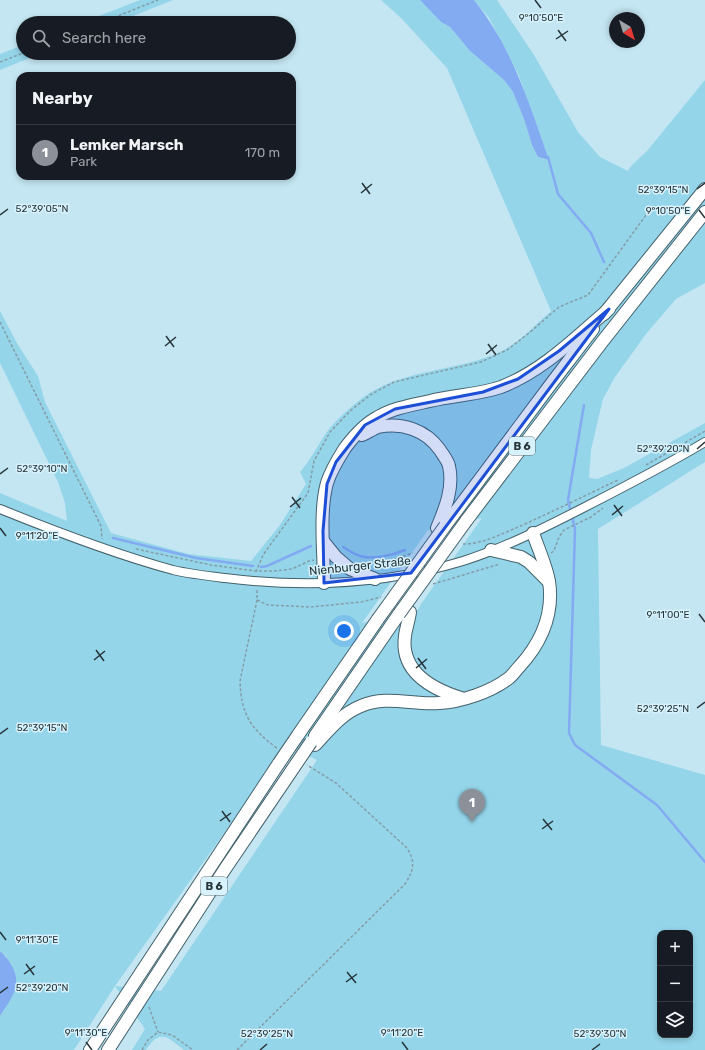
<!DOCTYPE html>
<meta charset="utf-8">
<style>
body{margin:0;font-family:Rubik,sans-serif;background:#20242c;color:#f1f3f6}
.controls{position:absolute;right:12px;bottom:12px;display:grid;overflow:hidden;border-radius:8px;box-shadow:0 2px 6px #0003}
.controls button{width:36px;height:36px;display:grid;place-items:center;padding:0;border:0;border-bottom:1px solid #363941;background:#171b24;color:#f1f3f6;font:20px sans-serif}
.compass{position:absolute;left:609px;top:12px;width:36px;height:36px;border-radius:50%;background:#171b24;box-shadow:0 2px 6px #0003;rotate:142deg}
.you{position:absolute;left:344px;top:631px;width:14px;height:14px;margin:-10px;border:3px solid #fff;border-radius:50%;background:#1a73e8;box-shadow:0 0 0 6px #1a73e833}
.badge{display:grid;place-items:center;width:26px;height:26px;border-radius:50%;background:#8c9099;color:#fff;font-size:13px;font-weight:700}
.pin{position:absolute;translate:-50% -33px;filter:drop-shadow(0 1px 2px #0008)}
.pin::after{content:'';position:absolute;top:21px;width:14px;height:12px;background:inherit;clip-path:polygon(0 0,100% 0,50% 100%)}
.list{margin:0;padding:0;list-style:none}
h2{display:flex;justify-content:space-between;align-items:center;height:52px;margin:0;padding:0 16px;font-size:17px}
h2 small{font-size:13px;font-weight:400;color:#9ea1a6}
.list li{display:grid;grid-template-columns:26px 1fr auto;gap:12px;align-items:center;box-sizing:border-box;height:56px;padding:0 16px;border-top:1px solid #363941}
.list b{display:block;font-size:15px;white-space:nowrap}
.list p{margin:0;font-size:13px;white-space:nowrap;color:#9ea1a6}
.list em{font-size:13px;font-style:normal;color:#9ea1a6}
.icon{flex:none;width:22px;height:22px;fill:none;stroke:currentColor;stroke-width:2;stroke-linecap:round;stroke-linejoin:round}
.map{position:relative;flex:none;width:705px;height:1050px;overflow:hidden}
.search{position:absolute;background:#171b24;box-shadow:0 2px 6px #0003;left:16px;top:16px;width:280px;height:44px;display:flex;align-items:center;gap:10px;box-sizing:border-box;padding:0 14px;border-radius:22px;color:#9ea1a6;font-size:15px}
.panel{position:absolute;background:#171b24;box-shadow:0 2px 6px #0003;left:16px;top:72px;width:280px;height:108px;border-radius:12px}
.map>svg:first-child{display:block}
</style>
<div class="map">
<svg width="705" height="1050" viewBox="0 0 705 1050">
<rect width="100%" height="100%" fill="#c4e6f2"/>
<g fill="#95d5ea" fill-rule="evenodd">
<path d="M 140,0 L 173,0 L 116,23 L 81,23 Z"/>
<path d="M 381,0 L 420,0 L 441,22 L 450,27 L 470,51 L 504,80 L 513,92 L 524,119 L 532,145 L 538,157 L 549,160 L 519,76 L 489,18 L 474,0 L 497,0 L 534,55 L 578,132 L 600,157 L 628,171 L 631,166 L 647,151 L 705,80 L 705,283 L 676,299 L 646,334 L 615,377 L 603,399 L 591,450 L 589,478 L 597,479 L 624,468 L 705,423 L 705,462 L 598,529 L 601,745 L 705,775 L 705,1050 L 184,1050 C 168,1037 160,1028 146,1050 L 132,1050 L 145,1029 L 115,986 L 74,1050 L 0,1050 L 0,1016 L 4,1009 L 7,957 L 0,951 L 0,493 L 67,521 L 65,503 L 58,482 L 0,363 L 0,311 L 18,345 L 38,376 L 45,402 L 111,533 L 188,554 L 251,561 L 280,525 L 306,484 L 300,472 C 310,460 316,449 324,436 C 335,420 352,405 368,394 C 406,370 452,371 493,355 C 515,347 533,327 551,311 L 447,68 L 401,18 ZM 482,518 L 421,604 L 418,610 L 362,623 L 428,530 ZM 287,745 L 317,760 L 161,991 L 115,986 ZM 660,933 L 690,933 L 690,1035 L 660,1035 Z"/>
<path d="M 23,45 L 23,53 L 42,53 L 0,70 L 0,54 Z"/>
</g>
<g fill="#83abf2">
<path d="M 420,0 L 474,0 C 513,49 529,103 549,160 L 538,157 L 532,145 L 524,119 L 513,92 L 504,80 L 470,51 L 450,27 L 441,22 Z"/>
<path d="M 0,951 C 6,956 9,961 13,968 C 22,987 10,1000 0,1016 Z"/>
</g>
<g fill="none" stroke-linecap="round" stroke-linejoin="round">
<g stroke="#83abf2" stroke-width="2.5">
<path d="M 548,157 L 558,194 L 591,233 L 604,262"/>
<path d="M 584,405 L 568,500 L 575,529 L 569,733 L 575,745 L 657,805 L 705,862"/>
<path d="M 113,538 L 196,558 L 253,566"/>
<path d="M 343,547 C 348,550 354,554 360,556 C 373,560 393,555 405,550"/>
<path d="M 261,567 L 267,566 L 311,546"/>
</g>
<defs>
<path id="minor" d="M 0,509 C 57,532 114,554 173,570 C 190,574 208,576 225,578 C 304,588 387,584 463,561 C 504,548 544,528 583,508 C 624,487 665,466 705,442"/>
<g id="highway">
<path d="M 604,314 L 705,189"/>
<path d="M 362,435 C 367,433 372,429 378,427 C 402,422 426,430 440,450 C 443,455 448,461 449,466 C 454,488 445,509 437,528"/>
<path d="M 466,521 L 602,342 L 705,212"/>
<path d="M 445,526 L 551,384 L 593,329"/>
<path d="M 323,541 L 336,557 L 350,569 L 375,579"/>
<path d="M 491,550 L 521,557 L 529,562 L 548,581"/>
<path d="M 324,583 C 324,554 319,511 327,483 C 331,470 338,459 345,448 C 354,436 364,424 378,417 C 393,408 412,405 430,401 C 453,395 478,395 501,387 C 543,371 576,337 609,309"/>
<path d="M 410,612 C 409,620 406,628 405,636 C 400,672 432,689 461,698"/>
<path d="M 298,735 L 378,619"/>
<path d="M 315,736 L 399,614"/>
<path d="M 315,745 C 329,730 341,714 361,706 C 386,695 412,705 439,703 C 461,702 491,692 509,678 C 513,675 516,670 519,667 C 541,643 554,614 549,581 C 546,565 538,548 533,533"/>
<path d="M 90,1050 L 279,763"/>
<path d="M 108,1050 L 137,1005"/>
</g>
</defs>
<use href="#minor" stroke="#43626c" stroke-width="10"/>
<use href="#highway" stroke="#43626c" stroke-width="14"/>
<g stroke="#849da7" stroke-width="1.5" stroke-dasharray="3 2" stroke-linecap="butt">
<path d="M 100,23 L 158,0"/>
<path d="M 0,62 L 23,53"/>
<path d="M 0,322 L 101,526 L 102,539"/>
<path d="M 646,465 L 705,431"/>
<path d="M 463,544 C 482,544 499,535 516,528 C 550,513 584,496 618,480"/>
<path d="M 136,549 L 211,565 L 256,571 L 274,571 L 292,569 L 309,561 L 314,560"/>
<path d="M 551,553 L 554,551 L 559,537 L 564,530 L 591,517 L 603,508"/>
<path d="M 364,563 L 387,562 L 413,553"/>
<path d="M 256,572 L 263,555 L 308,493 L 314,461 L 330,432 L 350,411 L 370,395 L 394,382 L 481,362 L 507,350 L 529,333 L 559,307 L 588,295 L 646,215"/>
<path d="M 433,584 L 500,564"/>
<path d="M 257,590 L 257,600 L 240,681 C 241,715 251,729 278,749"/>
<path d="M 257,600 L 268,605 L 310,607 L 361,602 L 381,597"/>
<path d="M 149,1007 L 158,1032"/>
<path d="M 142,1050 L 148,1040 L 158,1032 L 172,1035 L 193,1050"/>
<path d="M 237,1050 L 405,884 C 414,870 416,861 406,847 L 336,783 L 307,765"/>
</g>
<use href="#minor" stroke="#fff" stroke-width="8"/>
<use href="#highway" stroke="#fff" stroke-width="12"/>
<defs>
<g id="highway-bridge">
<path d="M 399,614 L 466,521"/>
<path d="M 378,619 L 445,526"/>
<path d="M 279,763 L 298,735"/>
<path d="M 137,1005 L 225,869 L 311,742"/>
</g>
</defs>
<use href="#highway-bridge" stroke="#43626c" stroke-width="14" stroke-linecap="butt"/>
<use href="#highway-bridge" stroke="#fff" stroke-width="12"/>
</g>
<path fill="#1d4ed8" fill-opacity="0.2" stroke="#1d4ed8" stroke-width="3" stroke-linejoin="round" d="M 609,309 L 411,573 L 324,583 L 323,531 L 327,484 L 336,462 L 365,425 L 395,409 L 483,392 L 518,379 L 559,351 Z"/>
<path fill="none" stroke="#27353a" stroke-width="1.5" d="M 535,0 L 541,8M 558,30 L 566,41M 556,39 L 568,31M 362,183 L 370,194M 697,189 L 705,183M 361,193 L 372,184M 699,210 L 705,218M 0,215 L 8,209M 166,336 L 174,347M 488,344 L 496,355M 165,346 L 176,337M 486,354 L 497,345M 697,449 L 705,442M 0,474 L 8,468M 292,497 L 300,508M 614,505 L 622,516M 290,507 L 301,498M 612,515 L 623,506M 0,528 L 6,536M 699,614 L 705,622M 96,650 L 104,661M 418,658 L 426,669M 94,660 L 105,651M 416,668 L 427,659M 697,708 L 705,702M 0,734 L 8,728M 222,811 L 230,822M 543,819 L 552,830M 220,821 L 231,813M 542,829 L 553,821M 0,932 L 6,940M 26,964 L 34,975M 347,972 L 356,983M 24,974 L 35,966M 346,982 L 357,974M 0,993 L 8,987M 86,1042 L 92,1050M 402,1042 L 408,1050M 260,1050 L 267,1044M 592,1050 L 600,1044"/>
<g text-anchor="middle" stroke-width="3" stroke-linejoin="round" paint-order="stroke">
<g fill="#d7f2fc" stroke="#5c6e74" stroke-width="1">
<rect x="509" y="437" width="26" height="18" rx="3"/>
<rect x="201" y="877" width="26" height="18" rx="3"/>
</g>
<g font-size="11" font-weight="bold" fill="#27353a">
<text x="522" y="450">B 6</text>
<text x="214" y="890">B 6</text>
</g>
<g font-size="12" fill="#27353a" stroke="#d7f2fc">
<text transform="translate(360 566) rotate(-6)" y="4">Nienburger Straße</text>
</g>
</g>
<g font-size="10" text-anchor="middle" fill="#27353a" stroke="#d7f2fc" stroke-width="3" stroke-linejoin="round" paint-order="stroke">
<text x="541" y="21">9°10'50"E</text>
<text x="663" y="193">52°39'15"N</text>
<text x="42" y="212">52°39'05"N</text>
<text x="668" y="214">9°10'50"E</text>
<text x="663" y="452">52°39'20"N</text>
<text x="42" y="472">52°39'10"N</text>
<text x="37" y="539">9°11'20"E</text>
<text x="668" y="618">9°11'00"E</text>
<text x="663" y="712">52°39'25"N</text>
<text x="42" y="731">52°39'15"N</text>
<text x="37" y="943">9°11'30"E</text>
<text x="42" y="991">52°39'20"N</text>
<text x="86" y="1036">9°11'30"E</text>
<text x="402" y="1036">9°11'20"E</text>
<text x="267" y="1037">52°39'25"N</text>
<text x="600" y="1037">52°39'30"N</text>
</g>
</svg>
<div class="controls">
<button>+</button>
<button>−</button>
<button><svg class="icon" aria-label="layers" viewBox="0 0 24 24"><path d="M12 4l9 5-9 5-9-5zM3 14l9 5 9-5"/></svg></button>
</div>
<svg class="compass" viewBox="-18 -18 36 36"><path d="M0-13l5 13h-10z" fill="#e53935"/><path d="M0 13l5-13h-10z" fill="#9ea1a6"/></svg>
<div class="you"></div>
<div class="pin badge" style="left:472px;top:822px">1</div>
<div class="search"><svg class="icon" aria-label="search" viewBox="0 0 24 24"><circle cx="10" cy="10" r="6"/><path d="M15 15l6 6"/></svg>Search here</div>
<section class="panel">
<h2>Nearby<small></small></h2>
<ul class="list">
<li><span class="badge">1</span><div><b>Lemker Marsch</b><p>Park</p></div><em>170 m</em></li>
</ul>
</section>
</div>
